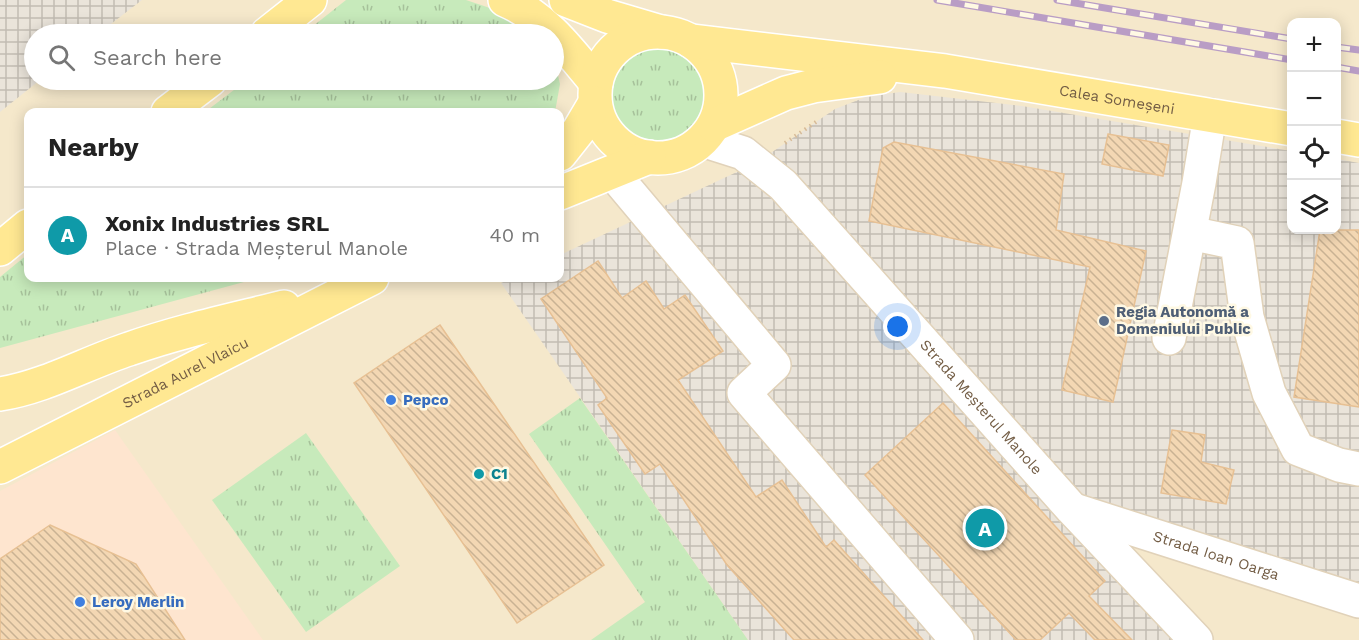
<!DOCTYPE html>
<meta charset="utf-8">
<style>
body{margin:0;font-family:"Work Sans",sans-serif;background:#f6f6f6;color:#222}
.controls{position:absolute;right:18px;top:18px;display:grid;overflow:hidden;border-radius:12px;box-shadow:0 3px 15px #0003}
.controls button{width:54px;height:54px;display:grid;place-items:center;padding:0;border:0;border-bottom:2px solid #e0e0e0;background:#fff;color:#222;font:30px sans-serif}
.you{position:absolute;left:898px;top:327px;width:21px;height:21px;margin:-15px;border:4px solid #fff;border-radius:50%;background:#1a73e8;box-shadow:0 0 0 9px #1a73e833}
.badge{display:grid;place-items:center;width:39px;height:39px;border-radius:50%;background:#7c3aed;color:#fff;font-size:20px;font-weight:700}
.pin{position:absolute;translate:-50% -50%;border:3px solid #fff;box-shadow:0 2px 6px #0006}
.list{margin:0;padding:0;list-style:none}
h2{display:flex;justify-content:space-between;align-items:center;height:78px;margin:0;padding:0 24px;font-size:26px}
h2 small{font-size:20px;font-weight:400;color:#767676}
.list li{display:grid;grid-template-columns:39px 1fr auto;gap:18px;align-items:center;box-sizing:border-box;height:96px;padding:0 24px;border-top:2px solid #e0e0e0}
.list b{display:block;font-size:22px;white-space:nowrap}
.list p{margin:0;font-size:20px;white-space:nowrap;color:#767676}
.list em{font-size:20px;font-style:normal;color:#767676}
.icon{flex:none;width:33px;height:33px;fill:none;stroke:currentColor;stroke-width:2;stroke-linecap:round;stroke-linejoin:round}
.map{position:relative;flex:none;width:1359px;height:640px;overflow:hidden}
.search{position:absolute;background:#fff;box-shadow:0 3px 15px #0003;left:24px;top:24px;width:540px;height:66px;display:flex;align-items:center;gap:15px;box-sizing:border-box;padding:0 21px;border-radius:33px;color:#767676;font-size:22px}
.panel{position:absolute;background:#fff;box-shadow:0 3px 15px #0003;left:24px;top:108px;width:540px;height:174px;border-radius:12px}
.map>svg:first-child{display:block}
</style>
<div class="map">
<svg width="1359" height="640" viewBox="0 0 1359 640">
<defs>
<pattern id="industrial-grid" width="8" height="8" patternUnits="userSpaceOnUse" patternTransform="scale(1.5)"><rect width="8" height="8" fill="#eae4da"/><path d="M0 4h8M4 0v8" fill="none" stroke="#c2bcb3"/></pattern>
<pattern id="grass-tufts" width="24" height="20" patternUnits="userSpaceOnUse" patternTransform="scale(1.5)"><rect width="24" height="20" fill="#c7eabb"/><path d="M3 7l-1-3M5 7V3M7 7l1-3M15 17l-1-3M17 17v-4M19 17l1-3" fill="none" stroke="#a6c19a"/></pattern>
<pattern id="building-back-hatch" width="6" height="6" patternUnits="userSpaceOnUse" patternTransform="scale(1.5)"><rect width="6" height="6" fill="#f3d7b3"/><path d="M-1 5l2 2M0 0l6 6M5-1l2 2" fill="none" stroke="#c9b293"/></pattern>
</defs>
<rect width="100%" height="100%" fill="#fdf6dd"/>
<path fill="#f5e8cb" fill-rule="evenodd" d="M 0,0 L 1359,0 L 1359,640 L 0,640 ZM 1292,22 L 1336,22 L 1336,230 L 1292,230 ZM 34,34 L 554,34 L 554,80 L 34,80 ZM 28,112 L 560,112 L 560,278 L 28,278 Z"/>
<path fill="#fee5cf" d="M 115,430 L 263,640 L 0,640 L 0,491 Z"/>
<g fill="url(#industrial-grid)">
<path d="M 0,0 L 142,0 L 98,34 L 34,34 L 34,80 L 40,80 L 0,112 Z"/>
<path d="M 900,92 L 1022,106 L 1291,151 L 1292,230 L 1336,230 L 1337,159 L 1359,163 L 1359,601 L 1074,510 L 1196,640 L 748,640 L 501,283 L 513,278 L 560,278 L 560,255 L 756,163 L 835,109 L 866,97 Z"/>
</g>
<g fill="url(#grass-tufts)">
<path d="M 346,0 L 466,0 L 487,7 L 520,22 L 534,34 L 303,34 Z"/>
<circle cx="659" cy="94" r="52"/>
<path d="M 554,58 L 560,84 L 555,112 L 205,112 L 247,80 L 554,80 Z"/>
<path d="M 28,254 L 28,278 L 259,278 L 0,348 L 0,277 Z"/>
<path d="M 580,398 L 748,640 L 591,640 L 645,602 L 529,434 Z"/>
<path d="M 306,433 L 400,566 L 306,632 L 212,500 Z"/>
</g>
<g fill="url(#building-back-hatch)" stroke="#e7c093" stroke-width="1.5">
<path d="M 1108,134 L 1169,145 L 1163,176 L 1102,164 Z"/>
<path d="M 894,142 L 1064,174 L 1056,230 L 1146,251 L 1113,402 L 1062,390 L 1090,267 L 869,221 L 883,148 Z"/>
<path d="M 1320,230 L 1359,230 L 1359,407 L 1294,397 Z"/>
<path d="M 598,261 L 622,298 L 646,281 L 664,309 L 685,295 L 723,351 L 678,380 L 756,497 L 782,480 L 826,547 L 834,540 L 923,640 L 794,640 L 727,565 L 660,464 L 645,474 L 598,405 L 607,398 L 541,299 Z"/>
<path d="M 440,325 L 604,565 L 517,623 L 354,383 Z"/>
<path d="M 943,403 L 1105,581 L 1089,596 L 1132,640 L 1095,640 L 1069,613 L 1040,640 L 1016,640 L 865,475 Z"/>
<path d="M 1172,430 L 1205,435 L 1201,462 L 1234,470 L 1226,504 L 1161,493 Z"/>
<path d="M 50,525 L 136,564 L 185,640 L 0,640 L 0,559 Z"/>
</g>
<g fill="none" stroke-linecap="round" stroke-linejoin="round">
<defs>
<g id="minor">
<path id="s1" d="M 702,140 L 743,153 L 783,185 L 1072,509 L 1196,640"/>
<path d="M 612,172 L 774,365 L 744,393 L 957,640"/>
<path d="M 1190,233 L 1237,243 L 1247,317 L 1269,393 L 1298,449 L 1339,465 L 1359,469"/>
<path d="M 1169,338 L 1199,183 L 1210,115"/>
<path id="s2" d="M 1077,511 L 1359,601"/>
</g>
<g id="major">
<path d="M 505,0 C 545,17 570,51 596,83"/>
<path d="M 566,0 L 607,16 L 661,32"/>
<circle cx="658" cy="95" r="63"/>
<path d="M 267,34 L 310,0"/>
<path id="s3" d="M 691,41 L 945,71 L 1292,129"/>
<path d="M 168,112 L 210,80"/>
<path d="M 714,125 L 786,93 L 813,86 L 880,77"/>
<path d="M 1336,136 L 1359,140"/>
<path d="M 560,154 L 579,130 L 595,103"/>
<path d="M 560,193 L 649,157"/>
<path d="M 0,249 L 28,226"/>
<path d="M 0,394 C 45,387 86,363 129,349 C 180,331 232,320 284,307"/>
<path id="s4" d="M 0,467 L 372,278"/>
</g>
</defs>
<use href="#minor" stroke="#e1d2b9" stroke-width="36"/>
<use href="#major" stroke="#fff" stroke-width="36"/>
<path stroke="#d7bb97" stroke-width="4" stroke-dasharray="1.5 4.5" stroke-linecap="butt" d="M 785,143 L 816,122"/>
<use href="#minor" stroke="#fff" stroke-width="33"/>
<use href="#major" stroke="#ffe892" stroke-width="33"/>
<defs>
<g id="rail">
<path d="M 937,0 L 1292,60"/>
<path d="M 1057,0 L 1292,39"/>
<path d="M 1336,47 L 1359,50"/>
<path d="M 1336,67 L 1359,71"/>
</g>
</defs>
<use href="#rail" stroke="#b99dc5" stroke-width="7"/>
<use href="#rail" stroke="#fff9e4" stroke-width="4.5" stroke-dasharray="14" stroke-linecap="butt"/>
</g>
<circle fill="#5c6f8a" stroke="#fff9e4" stroke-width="2" cx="1104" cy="321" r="6"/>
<g fill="#3f7fe0" stroke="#fff9e4" stroke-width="2">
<circle cx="391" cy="400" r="6"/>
<circle cx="80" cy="602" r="6"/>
</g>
<circle fill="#0f9aa8" stroke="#fff9e4" stroke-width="2" cx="479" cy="474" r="6"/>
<g text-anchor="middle" stroke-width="5" stroke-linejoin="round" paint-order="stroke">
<g font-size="15" fill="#735d45" stroke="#fff9e4">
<text dy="5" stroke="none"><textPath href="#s3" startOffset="430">Calea Someșeni</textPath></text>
<text dy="5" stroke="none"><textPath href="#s4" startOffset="208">Strada Aurel Vlaicu</textPath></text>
<text dy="5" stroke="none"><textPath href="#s1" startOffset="392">Strada Meșterul Manole</textPath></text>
<text dy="5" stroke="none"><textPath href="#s2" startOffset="146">Strada Ioan Oarga</textPath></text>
</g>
<g font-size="15" font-weight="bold" fill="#4e5e75" stroke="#fff9e4" text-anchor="start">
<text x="1116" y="317">Regia Autonomă a<tspan x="1116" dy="17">Domeniului Public</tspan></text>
</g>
<g font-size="15" font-weight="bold" fill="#366cbe" stroke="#fff9e4" text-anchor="start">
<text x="403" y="405">Pepco</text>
<text x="92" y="607">Leroy Merlin</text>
</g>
<g font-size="15" font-weight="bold" fill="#0d838f" stroke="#fff9e4" text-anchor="start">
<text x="491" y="479">C1</text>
</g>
</g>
</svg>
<div class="controls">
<button>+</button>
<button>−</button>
<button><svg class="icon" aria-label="locate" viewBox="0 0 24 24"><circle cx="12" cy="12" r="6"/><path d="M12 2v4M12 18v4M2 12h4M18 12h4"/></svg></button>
<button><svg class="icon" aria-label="layers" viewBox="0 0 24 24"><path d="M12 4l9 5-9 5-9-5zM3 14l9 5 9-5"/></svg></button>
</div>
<div class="you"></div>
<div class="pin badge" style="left:985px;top:528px;background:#0f9aa8">A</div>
<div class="search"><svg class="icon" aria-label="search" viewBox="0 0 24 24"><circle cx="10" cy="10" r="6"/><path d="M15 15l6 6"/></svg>Search here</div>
<section class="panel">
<h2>Nearby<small></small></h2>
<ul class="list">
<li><span class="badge" style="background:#0f9aa8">A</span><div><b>Xonix Industries SRL</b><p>Place · Strada Meșterul Manole</p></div><em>40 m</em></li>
</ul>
</section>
</div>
